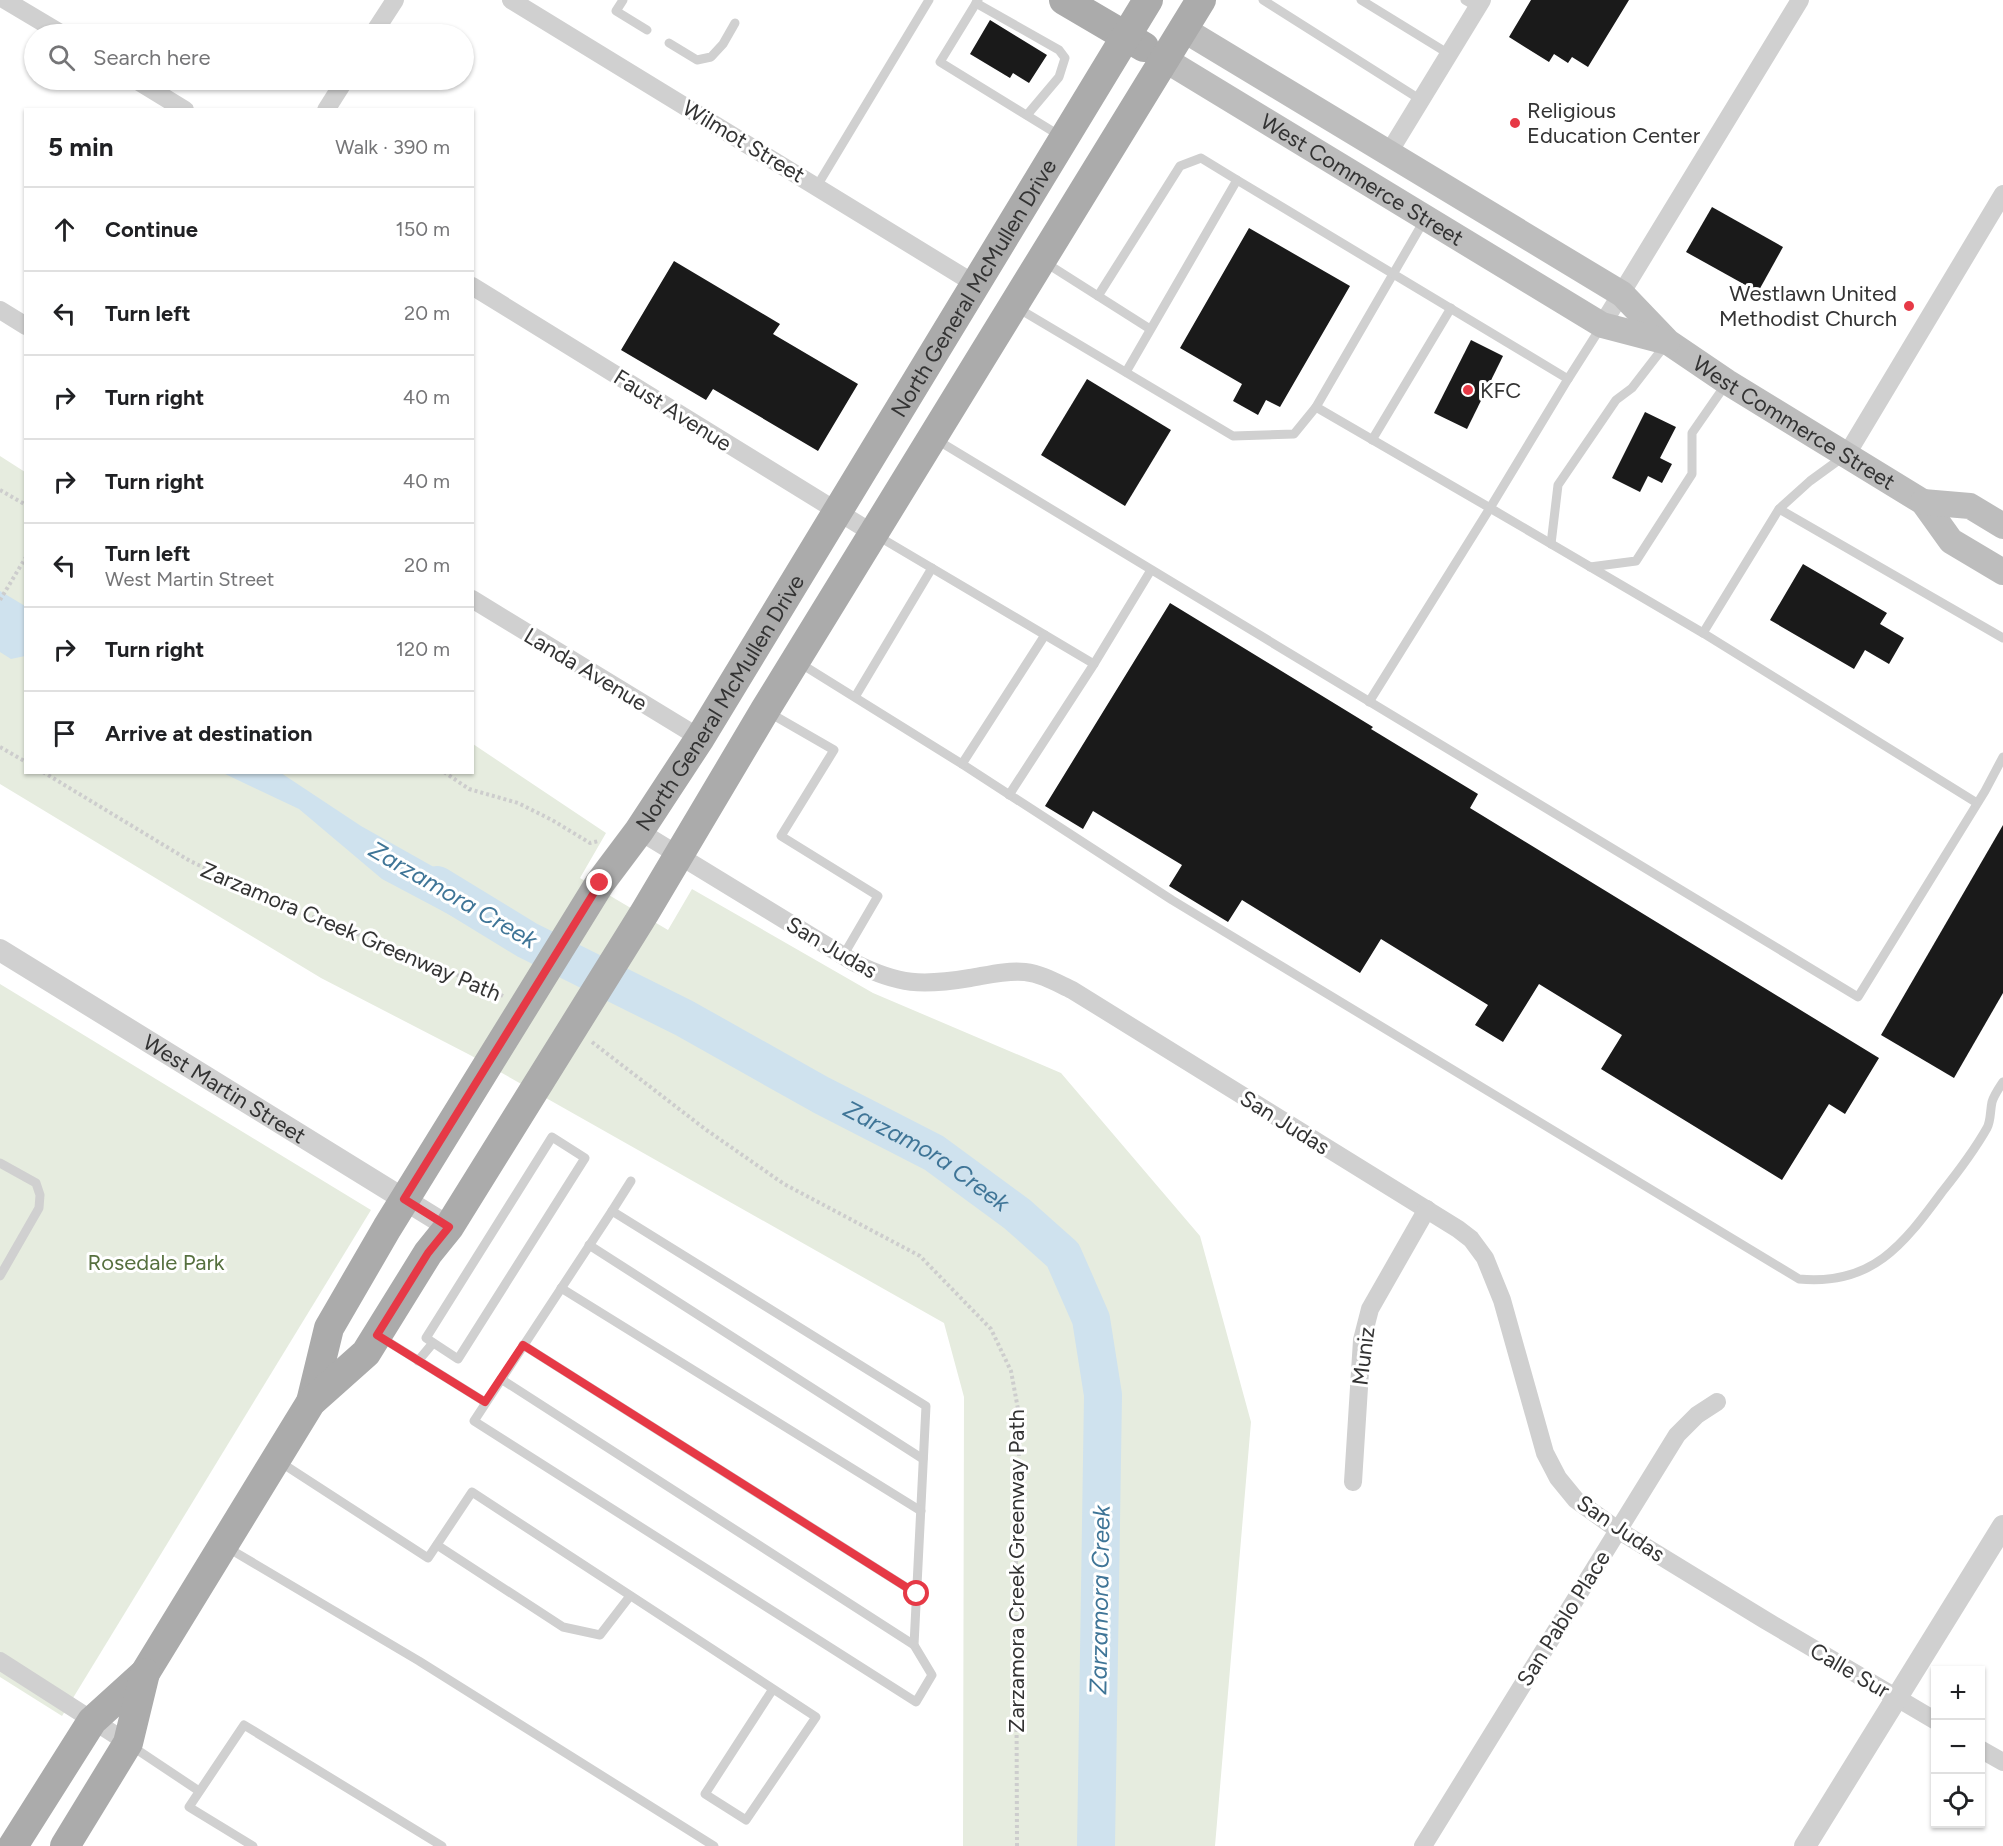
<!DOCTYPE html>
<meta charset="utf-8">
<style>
body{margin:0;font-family:Figtree,sans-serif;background:#f6f6f6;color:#202124}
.controls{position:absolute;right:18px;bottom:18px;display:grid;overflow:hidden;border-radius:0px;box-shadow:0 2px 4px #0004}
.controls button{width:54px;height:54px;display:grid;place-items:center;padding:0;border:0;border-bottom:2px solid #e0e0e0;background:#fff;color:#202124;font:30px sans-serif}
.stop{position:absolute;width:18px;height:18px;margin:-14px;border:4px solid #e63946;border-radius:50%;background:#fff}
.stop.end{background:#e63946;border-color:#fff;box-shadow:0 2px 6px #0008}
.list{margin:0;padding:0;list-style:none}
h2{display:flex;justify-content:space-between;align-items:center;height:78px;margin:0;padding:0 24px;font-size:26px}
h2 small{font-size:20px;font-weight:400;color:#757577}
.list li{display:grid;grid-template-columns:39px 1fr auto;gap:18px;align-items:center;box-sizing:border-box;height:84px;padding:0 24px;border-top:2px solid #e0e0e0}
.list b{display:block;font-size:22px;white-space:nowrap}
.list p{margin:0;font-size:20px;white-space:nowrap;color:#757577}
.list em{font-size:20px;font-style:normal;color:#757577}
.icon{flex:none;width:33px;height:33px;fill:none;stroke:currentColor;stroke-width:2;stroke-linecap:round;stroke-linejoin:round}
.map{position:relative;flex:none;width:2003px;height:1846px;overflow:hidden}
.search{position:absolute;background:#fff;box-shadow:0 2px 4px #0004;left:24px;top:24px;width:450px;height:66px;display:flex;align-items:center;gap:15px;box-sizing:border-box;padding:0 21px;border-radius:33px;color:#757577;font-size:22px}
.panel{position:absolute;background:#fff;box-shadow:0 2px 4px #0004;left:24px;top:108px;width:450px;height:666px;border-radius:0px}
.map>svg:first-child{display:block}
</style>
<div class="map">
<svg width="2003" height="1846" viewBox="0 0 2003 1846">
<rect width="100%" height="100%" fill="#fff"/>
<g fill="#e6ecdf">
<path d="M 0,456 L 25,472 L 26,772 L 472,772 L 473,744 L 606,833 L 580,878 L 668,930 L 692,889 L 873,993 L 1061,1073 L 1200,1236 L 1251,1422 L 1215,1846 L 963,1846 L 964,1397 L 944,1323 L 470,1055 L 321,978 L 0,784 Z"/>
<path d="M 0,984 L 371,1210 L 62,1716 L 0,1677 Z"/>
</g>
<g fill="#cfe2ee">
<path d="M 0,591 L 25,606 L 25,656 L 11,659 L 0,652 Z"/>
<path d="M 223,773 L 281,773 L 361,826 L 487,897 L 481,911 L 465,923 L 382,879 L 299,809 Z"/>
</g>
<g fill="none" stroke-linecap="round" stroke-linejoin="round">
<path stroke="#cfe2ee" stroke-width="38" id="s1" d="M 437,885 L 527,940 L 684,1018 L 821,1095 L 934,1153 L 1017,1214 L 1063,1255 L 1091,1319 L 1103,1395 L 1096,1846"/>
</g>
<g fill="#1a1a1a">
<path d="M 1531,0 L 1629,0 L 1588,67 L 1572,57 L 1568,63 L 1554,54 L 1549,62 L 1509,37 Z"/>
<path d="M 990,20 L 1047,55 L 1029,83 L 1013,73 L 1010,78 L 970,54 Z"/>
<path d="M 1712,207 L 1783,247 L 1758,292 L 1686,252 Z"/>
<path d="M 1249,228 L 1350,286 L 1280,407 L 1266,400 L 1258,415 L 1233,401 L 1242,384 L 1180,348 Z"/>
<path d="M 674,261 L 780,324 L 773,334 L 858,384 L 818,451 L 713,389 L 706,400 L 621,350 Z"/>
<path d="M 1471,340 L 1503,356 L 1467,429 L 1434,413 Z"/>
<path d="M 1087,379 L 1171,430 L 1125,506 L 1041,455 Z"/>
<path d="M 1645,412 L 1676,427 L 1660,458 L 1672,464 L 1662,483 L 1648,476 L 1640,492 L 1612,478 Z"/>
<path d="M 1803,564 L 1887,613 L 1880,624 L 1904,638 L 1889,664 L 1865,650 L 1854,669 L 1770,620 Z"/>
<path d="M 1170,603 L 1373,727 L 1371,729 L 1478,794 L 1470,808 L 1879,1058 L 1845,1114 L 1829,1104 L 1782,1180 L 1601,1069 L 1622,1035 L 1539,984 L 1503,1042 L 1475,1025 L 1488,1005 L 1381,939 L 1360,973 L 1242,900 L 1228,922 L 1169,886 L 1182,865 L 1093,811 L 1083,829 L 1045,806 Z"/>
<path d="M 2003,825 L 2003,993 L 1954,1078 L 1881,1035 Z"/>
</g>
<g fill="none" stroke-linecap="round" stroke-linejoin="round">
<g stroke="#cdcdcd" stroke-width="4" stroke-dasharray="3 3" stroke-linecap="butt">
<path d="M 0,490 L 26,505"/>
<path d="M 0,600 L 26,557"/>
<path d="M 0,747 L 26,762"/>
<path d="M 43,772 L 190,861 L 299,912 L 386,945 L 481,985 L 503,996"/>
<path d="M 444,772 L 469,789 L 518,803 L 552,820 L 590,843 L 599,841"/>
<path d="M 592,1042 L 705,1129 L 784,1184 L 920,1256 L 991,1329 L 1011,1371 L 1020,1420 L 1016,1560 L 1017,1846"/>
</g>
<g stroke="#d0d0d0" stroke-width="9">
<path d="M 623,0 L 616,11 L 647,30"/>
<path d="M 978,0 L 940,62 L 1062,137"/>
<path d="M 1263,0 L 1421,100"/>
<path d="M 1361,0 L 1449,54"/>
<path d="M 1465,0 L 1477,7"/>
<path d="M 976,3 L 1059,50 L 1065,58 L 1059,77 L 1027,115"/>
<path d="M 669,43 L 697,60 L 711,57 L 723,44 L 735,23"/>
<path d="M 817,186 L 929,0"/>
<path d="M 1046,263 L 1150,329"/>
<path d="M 1098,296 L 1180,166 L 1201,158 L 1237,180"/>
<path d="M 1016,307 L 1233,436 L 1294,434 L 1316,407 L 1425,219"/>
<path d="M 1126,372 L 1237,180 L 1568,379 L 1601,327"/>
<path d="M 1316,407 L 1490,508 L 1568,379"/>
<path d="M 937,440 L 1858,997 L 1985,791 L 2003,757"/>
<path d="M 1372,440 L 1451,308"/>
<path d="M 1779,509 L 1810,481 L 1843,457"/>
<path d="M 876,535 L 1094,664 L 1151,570"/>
<path d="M 1551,544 L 1558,485 L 1616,400 L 1632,388 L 1666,344"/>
<path d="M 1590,567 L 1636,561 L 1692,474 L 1692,433 L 1726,384"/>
<path d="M 798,662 L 962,764 L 1172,900 L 1799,1279 C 1872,1286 1903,1245 1942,1192 C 1958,1172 1974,1151 1987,1128 C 1991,1121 1990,1111 1992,1102 C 1994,1095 1999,1088 2003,1082"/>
<path d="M 855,697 L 932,568"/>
<path d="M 1369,702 L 1490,508 L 1703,633"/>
<path d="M 768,712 L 834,750 L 781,836 L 878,896 L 843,956"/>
<path d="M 962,764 L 1045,635"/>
<path d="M 1009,795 L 1094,664"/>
<path d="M 1977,803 L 1703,633 L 1779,509 L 2003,638"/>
<path d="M 552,1137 L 585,1158 L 458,1359 L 426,1338 Z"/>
<path d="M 0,1163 L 36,1183 L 40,1195 L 39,1208 L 0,1276"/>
<path d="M 612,1211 L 926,1406 L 914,1645 L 932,1675 L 916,1702 L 474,1421 Z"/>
<path d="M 612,1211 L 631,1181"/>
<path d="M 589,1245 L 923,1459"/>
<path d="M 561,1288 L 921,1511"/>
<path d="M 382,1338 L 485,1402"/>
<path d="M 523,1345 L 917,1594"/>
<path d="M 418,1361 L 433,1343"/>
<path d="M 501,1379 L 914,1645"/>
<path d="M 280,1462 L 428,1558 L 472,1492 L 816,1717 L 746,1820 L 705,1794 L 773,1689"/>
<path d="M 437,1545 L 563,1627 L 600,1635 L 630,1596"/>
<path d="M 228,1548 L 419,1661 L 714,1846"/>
<path d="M 130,1745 L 199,1791"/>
<path d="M 253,1846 L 189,1807 L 244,1725 L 442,1846"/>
</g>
<g stroke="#d0d0d0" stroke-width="18">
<path d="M 5,0 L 62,34"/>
<path d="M 511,0 L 975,284"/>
<path d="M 373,34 L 395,0"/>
<path d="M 136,80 L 185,110"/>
<path d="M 326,110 L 345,80"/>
<path d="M 1388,154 L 1482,0"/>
<path d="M 472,286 L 874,534"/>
<path d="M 0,310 L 26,326"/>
<path d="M 1602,325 L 1800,0"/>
<path d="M 1847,454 L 2003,194"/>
<path d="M 472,599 L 700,738"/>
<path d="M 639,831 L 855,963 C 899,985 922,986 970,978 C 988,975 1007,970 1025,972 C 1042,974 1057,983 1072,990 L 1458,1229 L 1471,1239 L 1485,1258 L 1502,1300 L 1545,1453 L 1558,1478 L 1576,1500 L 1618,1530 L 1765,1620 L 1936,1721"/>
<path d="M 1353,1482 L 1362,1340 L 1370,1309 L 1427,1209"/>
<path d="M 0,1661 L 128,1743"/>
<path d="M 1980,1749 L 2003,1762"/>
<path d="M 1423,1846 L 1677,1435 L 1697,1415 L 1717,1402"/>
</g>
<g stroke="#d0d0d0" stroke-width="22">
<path id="s2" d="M 0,950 L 449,1227"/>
<path d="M 1805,1846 L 2003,1526"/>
</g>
<g stroke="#bdbdbd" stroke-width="26">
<path id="s3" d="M 1183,29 L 1622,294 L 1668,342 L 1727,382 L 1923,502 L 1951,541 L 2003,572"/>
<path id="s4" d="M 1164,59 L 1602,325 L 1667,342"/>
<path d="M 1923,502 L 1970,506 L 2003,526"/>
</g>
<g stroke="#ababab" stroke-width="30">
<path d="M 1064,0 L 1144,47"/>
<path id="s5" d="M 311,1402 L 329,1328 L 387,1228 L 600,883 L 639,831 L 700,738 L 1148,0"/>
<path d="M 13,1846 L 92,1721 L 145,1673 L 311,1402 L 366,1353 L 428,1253 L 449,1227 L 645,912 L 765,710 L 1201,0"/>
<path d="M 65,1846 L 128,1743 L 145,1673"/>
</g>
</g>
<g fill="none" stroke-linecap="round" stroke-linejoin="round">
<path stroke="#e63946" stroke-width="8" d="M 600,883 L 404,1199 L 449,1227 L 428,1253 L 377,1335 L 485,1402 L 523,1345 L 917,1594"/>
</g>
<g fill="#e63946" stroke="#fff" stroke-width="2">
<circle cx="1515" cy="123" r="6"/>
<circle cx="1909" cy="306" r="6"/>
<circle cx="1468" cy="390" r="6"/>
</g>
<g text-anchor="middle" stroke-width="6" stroke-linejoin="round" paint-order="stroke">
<g font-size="22" fill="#333" stroke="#fff" text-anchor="start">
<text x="1527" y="118">Religious<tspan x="1527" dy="25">Education Center</tspan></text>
<text x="1897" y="301" text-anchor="end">Westlawn United<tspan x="1897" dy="25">Methodist Church</tspan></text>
<text x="1480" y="398">KFC</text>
</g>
<g font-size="22" fill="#333" stroke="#fff">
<text transform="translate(744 141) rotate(31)" y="8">Wilmot Street</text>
<text dy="8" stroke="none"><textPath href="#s4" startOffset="232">West Commerce Street</textPath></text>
<text dy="8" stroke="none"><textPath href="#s5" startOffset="1300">North General McMullen Drive</textPath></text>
<text transform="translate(673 410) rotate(32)" y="8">Faust Avenue</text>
<text dy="8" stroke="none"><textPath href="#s3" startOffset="729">West Commerce Street</textPath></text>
<text transform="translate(586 669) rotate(31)" y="8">Landa Avenue</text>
<text dy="8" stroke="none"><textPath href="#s5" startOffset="814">North General McMullen Drive</textPath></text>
<text transform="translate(351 931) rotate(23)" y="8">Zarzamora Creek Greenway Path</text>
<text transform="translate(832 947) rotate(30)" y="8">San Judas</text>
<text dy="8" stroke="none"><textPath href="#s2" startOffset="264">West Martin Street</textPath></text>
<text transform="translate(1285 1122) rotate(32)" y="8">San Judas</text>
<text transform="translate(1363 1356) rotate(-83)" y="8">Muniz</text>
<text transform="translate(1621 1528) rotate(34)" y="8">San Judas</text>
<text transform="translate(1016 1571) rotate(-90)" y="8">Zarzamora Creek Greenway Path</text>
<text transform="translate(1563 1618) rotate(-58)" y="8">San Pablo Place</text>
<text transform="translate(1850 1670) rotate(30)" y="8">Calle Sur</text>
</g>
<g font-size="22" fill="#56703f" stroke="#fff">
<text x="156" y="1270">Rosedale Park</text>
</g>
<g font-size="24" font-style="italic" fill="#3f7597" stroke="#fff">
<text transform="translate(453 895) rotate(30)" y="8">Zarzamora Creek</text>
<text dy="8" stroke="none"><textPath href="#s1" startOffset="560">Zarzamora Creek</textPath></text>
<text transform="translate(1100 1600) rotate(-89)" y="8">Zarzamora Creek</text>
</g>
</g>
</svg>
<div class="controls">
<button>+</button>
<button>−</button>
<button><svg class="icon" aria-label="locate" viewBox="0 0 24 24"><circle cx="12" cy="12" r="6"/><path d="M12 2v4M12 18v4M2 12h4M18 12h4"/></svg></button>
</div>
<div class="stop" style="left:917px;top:1594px"></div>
<div class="stop end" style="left:600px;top:883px"></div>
<div class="search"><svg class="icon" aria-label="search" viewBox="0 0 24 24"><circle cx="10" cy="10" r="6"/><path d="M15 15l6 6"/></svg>Search here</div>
<section class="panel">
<h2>5 min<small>Walk · 390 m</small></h2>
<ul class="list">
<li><svg class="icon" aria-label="ahead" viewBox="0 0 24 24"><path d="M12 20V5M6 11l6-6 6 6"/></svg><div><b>Continue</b></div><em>150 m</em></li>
<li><svg class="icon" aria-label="left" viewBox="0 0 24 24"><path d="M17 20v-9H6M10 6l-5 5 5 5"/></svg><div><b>Turn left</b></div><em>20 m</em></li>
<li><svg class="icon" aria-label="right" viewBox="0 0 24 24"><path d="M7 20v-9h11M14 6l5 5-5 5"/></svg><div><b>Turn right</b></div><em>40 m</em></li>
<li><svg class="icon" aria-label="right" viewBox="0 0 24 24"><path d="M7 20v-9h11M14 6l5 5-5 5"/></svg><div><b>Turn right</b></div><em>40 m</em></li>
<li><svg class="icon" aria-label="left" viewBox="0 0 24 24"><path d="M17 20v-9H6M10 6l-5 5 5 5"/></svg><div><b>Turn left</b><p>West Martin Street</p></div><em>20 m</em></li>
<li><svg class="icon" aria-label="right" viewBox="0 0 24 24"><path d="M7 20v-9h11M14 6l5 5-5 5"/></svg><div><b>Turn right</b></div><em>120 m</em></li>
<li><svg class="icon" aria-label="arrive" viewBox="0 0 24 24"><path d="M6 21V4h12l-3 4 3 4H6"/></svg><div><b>Arrive at destination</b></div></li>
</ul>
</section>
</div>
